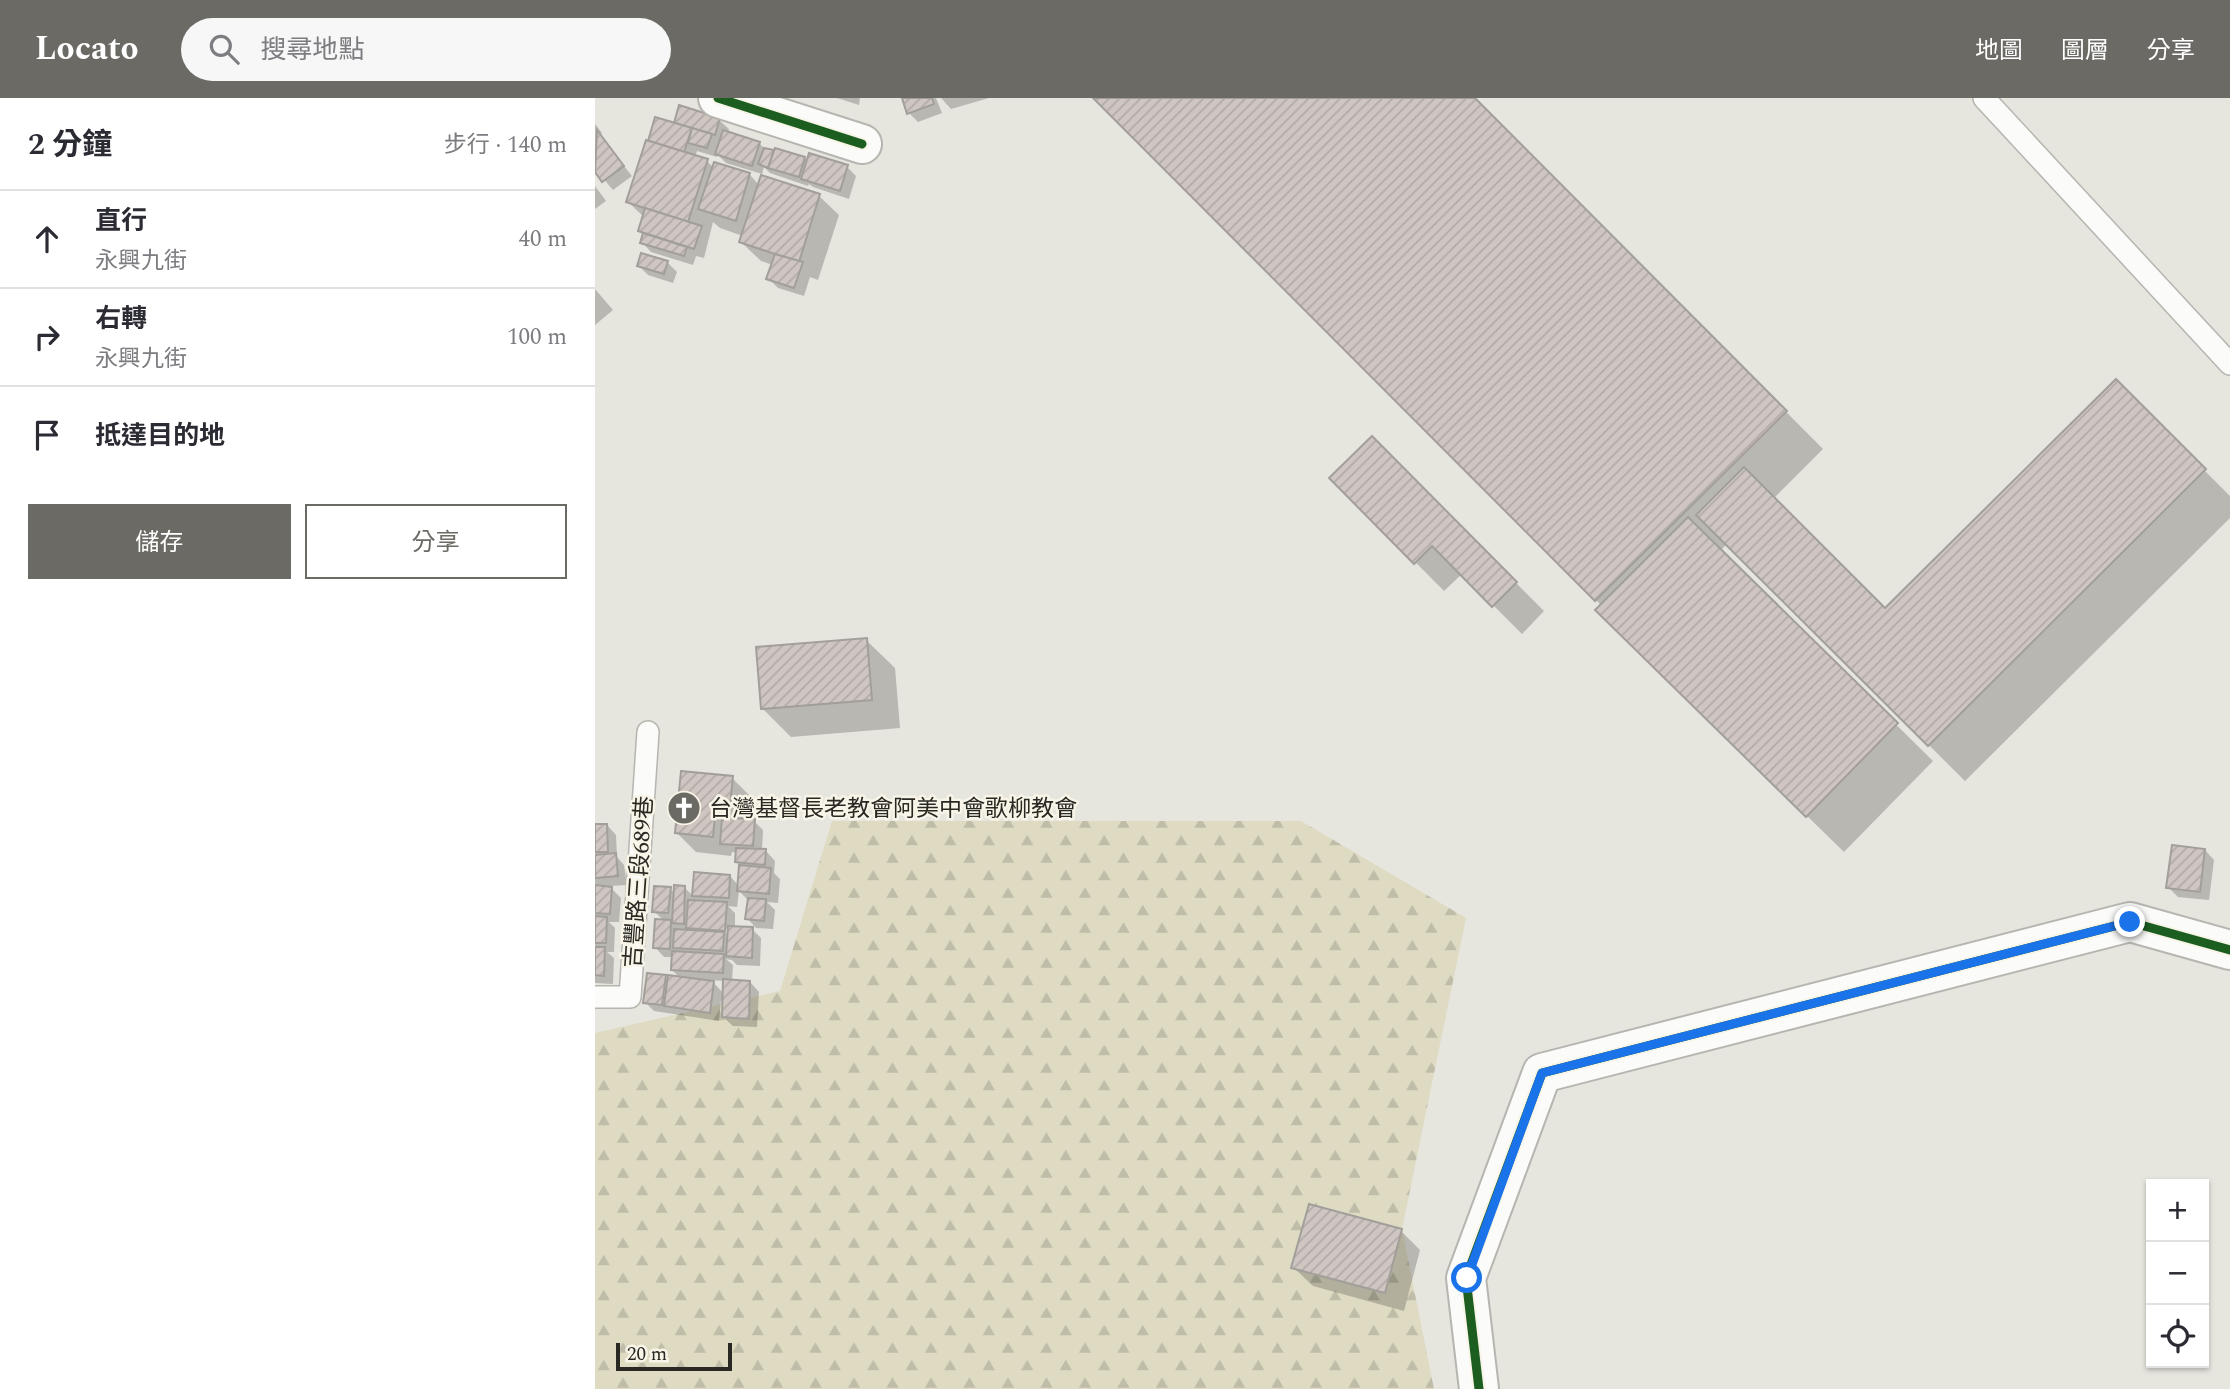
<!DOCTYPE html>
<html lang="zh-TW">
<meta charset="utf-8">
<style>
body{margin:0;font-family:Spectral,"Noto Sans TC",serif;background:#f7f7f7;color:#2b2b33}
.controls{position:absolute;right:21px;bottom:21px;display:grid;overflow:hidden;border-radius:0px;box-shadow:0 2px 5px #0004}
.controls button{width:63px;height:63px;display:grid;place-items:center;padding:0;border:0;border-bottom:2px solid #e1e1e2;background:#fff;color:#2b2b33;font:35px sans-serif}
.scale{position:absolute;left:21px;bottom:18px;width:116px;box-sizing:border-box;padding-left:7px;border:4px solid #292823;border-top:0;font-size:19px;line-height:24px;white-space:nowrap;color:#292823;-webkit-text-stroke:5px #f8f5e8;paint-order:stroke}
.stop{position:absolute;width:21px;height:21px;margin:-16px;border:5px solid #1a73e8;border-radius:50%;background:#fff}
.stop.end{background:#1a73e8;border-color:#fff;box-shadow:0 2px 7px #0008}
.list{margin:0;padding:0;list-style:none}
h2{display:flex;justify-content:space-between;align-items:center;height:91px;margin:0;padding:0 28px;font-size:30px}
h2 small{font-size:23px;font-weight:400;color:#7c7c81}
.list li{display:grid;grid-template-columns:46px 1fr auto;gap:21px;align-items:center;box-sizing:border-box;height:98px;padding:0 28px;border-top:2px solid #e1e1e2}
.list b{display:block;font-size:26px;white-space:nowrap}
.list p{margin:0;font-size:23px;white-space:nowrap;color:#7c7c81}
.list em{font-size:23px;font-style:normal;color:#7c7c81}
.actions{display:flex;gap:14px;padding:21px 28px}
.actions a{flex:1;padding:16px 0;border:2px solid #6b6a64;border-radius:0px;text-align:center;font-size:24px;color:#6b6a64}
.actions .main{background:#6b6a64;color:#fff}
.icon{flex:none;width:38px;height:38px;fill:none;stroke:currentColor;stroke-width:2;stroke-linecap:round;stroke-linejoin:round}
.map{position:relative;flex:none;width:1635px;height:1291px;overflow:hidden}
header{display:flex;align-items:center;gap:42px;box-sizing:border-box;height:98px;padding:0 35px;background:#6b6a64;color:#fff}
header strong{font-size:33px}
nav{display:flex;gap:38px;margin-inline-start:auto;font-size:24px}
.search{width:490px;height:63px;background:#f7f7f7;display:flex;align-items:center;gap:18px;box-sizing:border-box;padding:0 24px;border-radius:38px;color:#7c7c81;font-size:26px}
main{display:flex}
aside{flex:1;background:#fff}
.map>svg:first-child{display:block}
</style>
<header>
<strong>Locato</strong>
<div class="search"><svg class="icon" aria-label="search" viewBox="0 0 24 24"><circle cx="10" cy="10" r="6"/><path d="M15 15l6 6"/></svg>搜尋地點</div>
<nav><a>地圖</a><a>圖層</a><a>分享</a></nav>
</header>
<main>
<aside>
<h2>2 分鐘<small>步行 · 140 m</small></h2>
<ul class="list">
<li><svg class="icon" aria-label="ahead" viewBox="0 0 24 24"><path d="M12 20V5M6 11l6-6 6 6"/></svg><div><b>直行</b><p>永興九街</p></div><em>40 m</em></li>
<li><svg class="icon" aria-label="right" viewBox="0 0 24 24"><path d="M7 20v-9h11M14 6l5 5-5 5"/></svg><div><b>右轉</b><p>永興九街</p></div><em>100 m</em></li>
<li><svg class="icon" aria-label="arrive" viewBox="0 0 24 24"><path d="M6 21V4h12l-3 4 3 4H6"/></svg><div><b>抵達目的地</b></div></li>
</ul>
<div class="actions"><a class="main">儲存</a><a>分享</a></div>
</aside>
<div class="map">
<svg width="1635" height="1291" viewBox="0 0 1635 1291">
<defs>
<pattern id="forest-firs" width="22" height="20" patternUnits="userSpaceOnUse" patternTransform="scale(1.75)"><rect width="22" height="20" fill="#dfdbc3"/><path d="M5 1l3.5 6h-7zM16 11l3.5 6h-7z" fill="#bfbca7"/></pattern>
<pattern id="building-hatch" width="6" height="6" patternUnits="userSpaceOnUse" patternTransform="scale(1.75)"><rect width="6" height="6" fill="#cfc6c1"/><path d="M-1 1l2-2M0 6l6-6M5 7l2-2" fill="none" stroke="#b2aaa6"/></pattern>
</defs>
<rect width="100%" height="100%" fill="#e6e5de"/>
<path fill="url(#forest-firs)" d="M 237,723 L 706,723 L 871,820 L 807,1131 L 839,1291 L 0,1291 L 0,935 L 185,893 Z"/>
<g fill="#0003" fill-rule="evenodd">
<path d="M 242,0 L 265,0 L 264,7 Z"/>
<path d="M 308,0 L 341,0 L 347,15 L 323,24 L 314,15 Z"/>
<path d="M 346,0 L 394,0 L 356,11 Z"/>
<path d="M 501,0 L 878,0 L 1228,351 L 1178,401 L 1290,513 L 1521,284 L 1635,398 L 1635,420 L 1370,683 L 1132,446 L 1125,453 L 1338,663 L 1249,754 L 1039,549 L 1007,508 Z"/>
<path d="M 124,22 L 134,31 L 132,36 L 164,45 L 171,52 L 210,60 L 213,64 L 252,69 L 261,78 L 254,101 L 218,89 L 214,86 L 213,88 L 175,75 L 169,69 L 167,76 L 131,65 L 122,56 L 122,59 L 102,53 L 100,59 L 112,63 L 119,70 L 120,66 L 155,77 L 164,87 L 224,98 L 244,117 L 223,182 L 215,179 L 209,198 L 183,190 L 173,180 L 178,167 L 166,163 L 146,144 L 148,138 L 125,130 L 118,124 L 109,160 L 101,158 L 98,167 L 56,154 L 47,144 L 49,137 L 45,133 L 49,119 L 33,104 L 80,27 Z"/>
<path d="M 0,26 L 7,35 L 4,37 L 37,78 L 18,92 L 0,71 Z"/>
<path d="M 0,88 L 11,103 L 0,111 Z"/>
<path d="M 72,164 L 82,174 L 78,185 L 53,177 L 44,168 Z"/>
<path d="M 0,191 L 18,212 L 0,227 Z"/>
<path d="M 777,340 L 949,513 L 927,536 L 867,476 L 849,493 L 737,380 Z"/>
<path d="M 271,542 L 300,570 L 305,630 L 196,639 L 167,610 Z"/>
<path d="M 137,680 L 156,699 L 154,723 L 159,723 L 168,732 L 167,753 L 171,753 L 180,763 L 179,775 L 185,781 L 183,805 L 172,804 L 180,812 L 178,831 L 161,830 L 152,820 L 154,803 L 144,793 L 142,809 L 133,808 L 140,815 L 140,830 L 157,831 L 166,840 L 165,868 L 142,867 L 137,862 L 131,861 L 138,867 L 137,883 L 155,884 L 164,894 L 162,929 L 138,928 L 128,919 L 129,903 L 126,903 L 124,923 L 59,913 L 50,904 L 70,879 L 74,882 L 86,881 L 77,872 L 78,859 L 69,859 L 60,849 L 69,823 L 59,813 L 75,791 L 81,797 L 90,790 L 99,799 L 100,776 L 135,778 L 144,788 L 146,768 L 141,764 L 142,755 L 137,754 L 136,758 L 101,754 L 82,735 ZM 100,829 L 139,831 L 139,835 L 100,832 ZM 116,882 L 130,883 L 129,896 Z"/>
<path d="M 12,727 L 21,737 L 22,759 L 29,767 L 32,787 L 14,788 L 26,800 L 24,824 L 14,824 L 20,830 L 19,854 L 12,854 L 19,860 L 18,886 L 0,885 L 0,728 Z"/>
<path d="M 1610,752 L 1619,762 L 1614,802 L 1583,799 L 1573,789 Z"/>
<path d="M 806,1133 L 825,1152 L 809,1213 L 718,1188 L 698,1169 Z"/>
</g>
<g fill="url(#building-hatch)" stroke="#a29f9b" stroke-width="2">
<path d="M 307,0 L 337,0 L 339,6 L 312,16 Z"/>
<path d="M 498,0 L 880,0 L 1192,313 L 1000,503 Z"/>
<path d="M 84,7 L 125,20 L 120,37 L 79,25 Z"/>
<path d="M 60,19 L 97,30 L 89,54 L 53,43 Z"/>
<path d="M 97,30 L 117,36 L 112,50 L 93,45 Z"/>
<path d="M 2,32 L 29,68 L 7,84 L 0,74 Z"/>
<path d="M 128,32 L 165,44 L 157,68 L 120,56 Z"/>
<path d="M 51,42 L 113,61 L 93,124 L 31,104 Z"/>
<path d="M 169,50 L 179,52 L 173,70 L 163,66 Z"/>
<path d="M 180,50 L 210,59 L 204,79 L 173,70 Z"/>
<path d="M 214,55 L 253,67 L 245,93 L 206,81 Z"/>
<path d="M 119,64 L 155,75 L 141,123 L 103,111 Z"/>
<path d="M 166,77 L 225,96 L 204,164 L 144,144 Z"/>
<path d="M 50,110 L 107,128 L 99,151 L 43,133 Z"/>
<path d="M 48,135 L 92,149 L 89,158 L 45,145 Z"/>
<path d="M 46,155 L 73,163 L 69,176 L 42,168 Z"/>
<path d="M 180,156 L 208,164 L 199,190 L 171,181 Z"/>
<path d="M 1521,281 L 1611,371 L 1333,648 L 1101,417 L 1149,369 L 1290,510 Z"/>
<path d="M 777,338 L 922,484 L 897,509 L 837,448 L 819,466 L 734,380 Z"/>
<path d="M 1093,419 L 1303,625 L 1211,719 L 1000,512 Z"/>
<path d="M 272,540 L 277,602 L 166,611 L 161,549 Z"/>
<path d="M 86,673 L 138,678 L 134,718 L 120,717 L 118,739 L 80,735 Z"/>
<path d="M 127,720 L 160,721 L 158,748 L 125,746 Z"/>
<path d="M 0,726 L 12,726 L 13,754 L 0,754 Z"/>
<path d="M 1577,747 L 1610,751 L 1605,794 L 1571,790 Z"/>
<path d="M 141,750 L 171,751 L 170,767 L 140,764 Z"/>
<path d="M 21,755 L 23,778 L 0,780 L 0,757 Z"/>
<path d="M 144,767 L 176,770 L 174,796 L 142,793 Z"/>
<path d="M 99,774 L 135,777 L 134,800 L 97,798 Z"/>
<path d="M 0,787 L 17,789 L 15,816 L 0,815 Z"/>
<path d="M 79,787 L 90,788 L 89,826 L 77,825 Z"/>
<path d="M 59,788 L 76,789 L 73,815 L 57,814 Z"/>
<path d="M 153,800 L 171,801 L 169,823 L 150,821 Z"/>
<path d="M 93,802 L 132,804 L 130,833 L 91,830 Z"/>
<path d="M 0,818 L 12,819 L 11,845 L 0,845 Z"/>
<path d="M 60,821 L 76,822 L 75,851 L 58,850 Z"/>
<path d="M 133,828 L 158,829 L 157,860 L 131,858 Z"/>
<path d="M 79,831 L 129,834 L 128,853 L 78,850 Z"/>
<path d="M 0,849 L 10,849 L 9,878 L 0,877 Z"/>
<path d="M 77,853 L 129,856 L 128,875 L 76,872 Z"/>
<path d="M 52,875 L 71,877 L 67,907 L 48,905 Z"/>
<path d="M 73,877 L 119,883 L 115,915 L 69,908 Z"/>
<path d="M 128,881 L 155,883 L 154,921 L 127,919 Z"/>
<path d="M 714,1106 L 807,1131 L 790,1195 L 696,1170 Z"/>
</g>
<g fill="none" stroke-linecap="round" stroke-linejoin="round">
<defs>
<g id="service">
<path d="M 1389,0 L 1635,266"/>
<path d="M 0,899 L 35,899 L 53,634"/>
</g>
<g id="minor">
<path d="M 123,0 L 267,46"/>
<path d="M 884,1291 L 871,1180 L 947,975 L 1535,824 L 1635,852"/>
</g>
</defs>
<use href="#service" stroke="#b6b5b0" stroke-width="24"/>
<use href="#minor" stroke="#b6b5b0" stroke-width="42"/>
<use href="#service" stroke="#fbfbfa" stroke-width="21"/>
<use href="#minor" stroke="#fbfbfa" stroke-width="38"/>
<defs>
<g id="cycleway">
<path d="M 123,0 L 267,46"/>
<path d="M 884,1291 L 871,1180 L 947,975 L 1535,824 L 1635,852"/>
</g>
</defs>
<use href="#cycleway" stroke="#f8f5e8" stroke-width="13"/>
<use href="#cycleway" stroke="#1b5e20" stroke-width="9"/>
</g>
<g fill="none" stroke-linecap="round" stroke-linejoin="round">
<path stroke="#1a73e8" stroke-width="9" d="M 872,1180 L 947,975 L 1535,824"/>
</g>
<defs>
<symbol id="church-disc" viewBox="-11 -11 22 22"><circle r="9.5" fill="#6b6a64" stroke="#f8f5e8"/><path d="M-1.2-6h2.4v3.5h3.3v2.4h-3.3V6h-2.4V-.1h-3.3v-2.4h3.3Z" fill="#fff"/></symbol>
</defs>
<g fill-rule="evenodd">
<use href="#church-disc" x="70" y="691" width="38" height="38"/>
</g>
<g text-anchor="middle" stroke-width="5" stroke-linejoin="round" paint-order="stroke">
<g font-size="23" fill="#292823" stroke="#f8f5e8" text-anchor="start">
<text x="114" y="718">台灣基督長老教會阿美中會歌柳教會</text>
</g>
<g font-size="23" fill="#292823" stroke="#f8f5e8">
<text transform="translate(43 784) rotate(-86)" y="8">吉豐路三段689巷</text>
</g>
</g>
</svg>
<div class="controls">
<button>+</button>
<button>−</button>
<button><svg class="icon" aria-label="locate" viewBox="0 0 24 24"><circle cx="12" cy="12" r="6"/><path d="M12 2v4M12 18v4M2 12h4M18 12h4"/></svg></button>
</div>
<div class="scale">20 m</div>
<div class="stop" style="left:872px;top:1180px"></div>
<div class="stop end" style="left:1535px;top:824px"></div>
</div>
</main>
